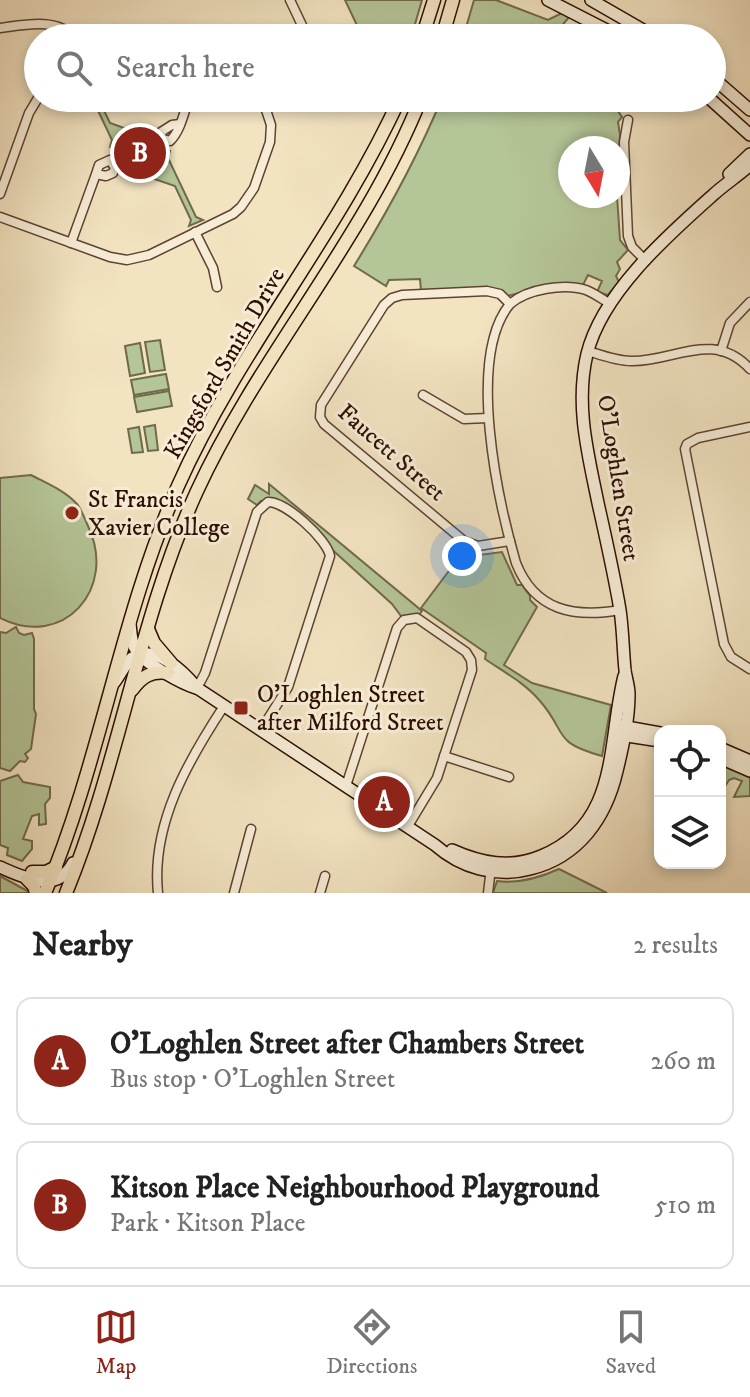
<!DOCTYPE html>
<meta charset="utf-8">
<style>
body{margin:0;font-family:"IM FELL DW Pica",serif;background:#f2f2f2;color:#222}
.controls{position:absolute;right:24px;bottom:24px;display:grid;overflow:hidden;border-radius:16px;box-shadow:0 4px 12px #0003}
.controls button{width:72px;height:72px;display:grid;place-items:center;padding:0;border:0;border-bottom:2px solid #e0e0e0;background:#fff;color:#222;font:40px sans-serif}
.compass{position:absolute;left:558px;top:136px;width:72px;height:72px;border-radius:50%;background:#fff;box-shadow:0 4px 12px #0003;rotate:170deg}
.you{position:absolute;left:462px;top:556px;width:28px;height:28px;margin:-20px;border:6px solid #fff;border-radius:50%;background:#1a73e8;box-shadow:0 0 0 12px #1a73e833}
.badge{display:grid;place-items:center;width:52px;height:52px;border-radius:50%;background:#8f2418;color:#fff;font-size:26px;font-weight:700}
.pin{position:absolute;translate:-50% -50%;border:4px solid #fff;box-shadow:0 2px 8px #0006}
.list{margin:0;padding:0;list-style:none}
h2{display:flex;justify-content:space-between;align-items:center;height:104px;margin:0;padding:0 32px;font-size:34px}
h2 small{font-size:26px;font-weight:400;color:#767676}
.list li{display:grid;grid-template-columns:52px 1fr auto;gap:24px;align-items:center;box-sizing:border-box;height:128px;margin:0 16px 16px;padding:0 16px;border:2px solid #e0e0e0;border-radius:16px}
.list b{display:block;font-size:30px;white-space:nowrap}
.list p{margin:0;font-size:26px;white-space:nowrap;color:#767676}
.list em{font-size:26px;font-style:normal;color:#767676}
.icon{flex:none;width:44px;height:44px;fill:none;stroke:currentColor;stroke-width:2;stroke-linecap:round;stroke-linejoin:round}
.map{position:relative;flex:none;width:750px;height:893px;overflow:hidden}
.search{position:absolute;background:#fff;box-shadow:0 4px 12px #0003;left:24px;right:24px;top:24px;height:88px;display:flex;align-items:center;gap:20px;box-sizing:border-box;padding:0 28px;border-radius:44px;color:#767676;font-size:30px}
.sheet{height:392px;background:#fff}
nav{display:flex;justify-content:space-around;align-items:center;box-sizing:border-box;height:112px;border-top:2px solid #e0e0e0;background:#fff;font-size:22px;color:#767676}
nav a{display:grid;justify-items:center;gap:4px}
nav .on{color:#8f2418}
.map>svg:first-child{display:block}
</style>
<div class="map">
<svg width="750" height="893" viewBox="0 0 750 893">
<rect width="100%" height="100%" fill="#f2e3c1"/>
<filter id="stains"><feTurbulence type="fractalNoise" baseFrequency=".0025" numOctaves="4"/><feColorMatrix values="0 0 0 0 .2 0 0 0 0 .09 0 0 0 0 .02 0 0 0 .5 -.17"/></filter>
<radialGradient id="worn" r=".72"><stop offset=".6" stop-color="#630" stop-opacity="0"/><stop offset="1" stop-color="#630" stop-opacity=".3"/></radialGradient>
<g fill="#b4c597" stroke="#706a4c" stroke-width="2">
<path d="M 345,0 L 422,0 L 411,38 L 363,38 Z"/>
<path d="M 474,0 L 496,0 L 548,20 L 562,13 L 569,17 L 561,27 L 584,38 L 463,38 Z"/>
<path d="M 92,98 L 98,98 L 110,123 L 135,132 L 146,126 L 156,146 L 170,151 L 168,158 L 196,217 L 203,220 L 189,226 L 191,220 L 175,186 L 140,174 L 130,179 L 116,150 L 110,147 L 112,140 Z"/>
<path d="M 442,98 L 622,98 L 622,107 L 616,108 L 622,117 L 618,122 L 620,135 L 618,178 L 618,148 L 570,148 L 570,196 L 617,196 L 620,240 L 628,250 L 617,262 L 620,269 L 616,276 L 619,282 L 608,295 L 597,292 L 602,281 L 588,275 L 582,287 L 528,291 L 507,296 L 482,289 L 421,291 L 420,279 L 389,280 L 386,286 L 354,266 C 388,211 418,156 442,98 Z"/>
<path d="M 160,340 L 165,370 L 150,372 L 145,342 Z"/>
<path d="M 140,343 L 145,373 L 130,376 L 125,346 Z"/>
<path d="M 166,374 L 169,389 L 134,395 L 131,380 Z"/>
<path d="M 169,391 L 172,406 L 137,412 L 134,397 Z"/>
<path d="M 155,425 L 158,450 L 148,451 L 144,427 Z"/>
<path d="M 139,427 L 143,452 L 132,453 L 128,429 Z"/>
<path d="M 31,475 C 46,483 64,490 77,504 C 82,510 85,520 88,526 C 118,589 63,650 0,618 L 0,478 Z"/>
<path d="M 269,484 L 422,611 L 419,615 L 404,620 L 392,604 L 284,506 L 271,499 L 261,501 L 257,505 L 248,499 L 255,485 L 269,494 Z"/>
<path d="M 464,551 L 479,555 L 502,552 L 517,585 L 522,585 L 530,596 L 530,600 L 537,607 L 504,665 L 532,683 L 611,705 L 602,756 C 551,742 568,733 540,701 C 525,683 504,672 485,659 L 486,653 L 421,608 Z"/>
<path d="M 16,627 L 19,633 L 24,635 L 32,633 L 34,639 L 34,709 L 36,714 L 31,749 L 25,754 L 28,758 L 25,762 L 20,761 L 10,771 L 0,768 L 0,632 L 6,633 Z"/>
<path d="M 720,762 L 750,776 L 750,796 L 734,797 L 742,781 L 734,778 L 729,780 L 720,794 L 720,784 L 725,776 L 720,772 Z"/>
<path d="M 18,775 L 23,782 L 50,787 L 50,798 L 45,804 L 46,824 L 39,825 L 39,814 L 32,816 L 23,839 L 32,841 L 32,849 L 22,861 L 7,855 L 8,848 L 0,845 L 0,781 Z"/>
<path d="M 559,869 L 607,893 L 493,893 L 497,881 C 519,884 539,878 559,869 Z"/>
<path d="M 0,876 L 31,893 L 0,893 Z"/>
</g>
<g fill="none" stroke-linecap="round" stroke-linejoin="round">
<defs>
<g id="street">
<path d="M 290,0 L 308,38"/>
<path d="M 0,28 C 24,25 58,17 74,38"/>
<path d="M 156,38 L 175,38"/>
<path d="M 347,98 L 348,98"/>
<path d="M 628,120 L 624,142 L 628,236 L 632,247 L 646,261"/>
<path d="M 180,124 L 172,125 L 161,132 L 162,139 L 170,141 C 181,130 184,112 189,98"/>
<path d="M 0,194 L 29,113 L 38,98"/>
<path d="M 0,217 L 110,257 L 127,260 L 149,255 L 233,214 L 241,207 L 254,188 L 270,142 L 271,125 L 262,98"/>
<path d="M 195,232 L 213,268 L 217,287"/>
<path d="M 71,243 L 96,174 L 106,176 L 113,173 L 115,168 L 110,160 L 99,165 L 96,174"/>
<path d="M 510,304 C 466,357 498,501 516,563 C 535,611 574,618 620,610"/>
<path d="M 588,351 C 601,355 617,361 631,361 C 674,362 713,329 750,369"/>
<path d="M 721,351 L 730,323 L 750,302"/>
<path d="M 423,395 L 464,419 L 488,418"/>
<path d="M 750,427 L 698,438 L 687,444 L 685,449 L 724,644 L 731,657 L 750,669"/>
<path d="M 510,541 L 478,546 L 464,541 L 324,424 L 320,417 L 321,405 L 384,305 L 392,298 L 402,295 L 487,291 L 500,294 L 510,304 C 527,289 564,283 586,290 C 594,293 602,299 609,303"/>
<path d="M 197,688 L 205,673 L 257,512 L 268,502 C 285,501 327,539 330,556 L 288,687 L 261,730"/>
<path d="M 444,756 L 509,777"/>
<path d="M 346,786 L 397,628 L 404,620 L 417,618 L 466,652 L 471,660 L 472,670 L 437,778 L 408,826"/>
<path d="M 158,893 C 151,824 188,761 224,706"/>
<path d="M 234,893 L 251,829"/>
<path d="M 320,893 L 325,876"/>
<path d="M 488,893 L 491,868"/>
</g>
<g id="secondary">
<path d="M 548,0 L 622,38"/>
<path d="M 591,0 L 657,38"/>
<path d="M 712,77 L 750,110"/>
<path d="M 709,98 L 750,135"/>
<path d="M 729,174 L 750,154"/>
<path d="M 130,624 C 131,632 131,643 136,650 C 144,663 182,684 196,688"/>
<path d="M 113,684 C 120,676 124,664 132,658 C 155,643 184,672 197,688 L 435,845 C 461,868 496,878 530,869 C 579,857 606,818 617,771 C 623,746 629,720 629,694 C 629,686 626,678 625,670 C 623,650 623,630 620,610 C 614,574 606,539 598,503 C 588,454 575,405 587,354 C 602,293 667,236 713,195 C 725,184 738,176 750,165"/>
<path d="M 621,726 L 660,733"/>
<path d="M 621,735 L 660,741"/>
<path d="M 720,748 L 750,761"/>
<path d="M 720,758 L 750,771"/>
<path d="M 452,850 C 481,863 510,869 541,856 C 620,824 607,744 624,676"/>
<path d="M 0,867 C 26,879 58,893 73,863"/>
</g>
<g id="primary">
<path d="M 422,38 L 434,0"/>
<path d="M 442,38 L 453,0"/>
<path d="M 148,629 L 154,643 L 171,663"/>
<path d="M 132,690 C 142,676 151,671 168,673"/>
<path d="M 32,872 L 46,872 L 56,867"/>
<path d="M 27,879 L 34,886 L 36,893"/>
<path d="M 45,893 C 101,761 120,617 178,486 C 239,349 338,234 400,98"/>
<path d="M 66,893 C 120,762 138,620 197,491 C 260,354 365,239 421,98"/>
</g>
</defs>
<use href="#street" stroke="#5e4330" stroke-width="11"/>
<use href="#secondary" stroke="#2d0e00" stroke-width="14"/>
<use href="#primary" stroke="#2d0e00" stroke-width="15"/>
<use href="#street" stroke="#f7edd7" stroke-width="8"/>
<use href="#secondary" stroke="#f7edd7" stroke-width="11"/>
<use href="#primary" stroke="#f2e3c1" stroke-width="12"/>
</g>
<g fill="#8f2418" stroke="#f7edd7" stroke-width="3">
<circle cx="72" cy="513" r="8"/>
<rect x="233" y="700" width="16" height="16" rx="4"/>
</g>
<g text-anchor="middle" stroke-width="6" stroke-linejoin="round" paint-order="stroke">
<g font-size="24" fill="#2d0e00" stroke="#f7edd7">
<text transform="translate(224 363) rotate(-60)" y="8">Kingsford Smith Drive</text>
<text transform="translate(392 452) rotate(41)" y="8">Faucett Street</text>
<text transform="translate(619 478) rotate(81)" y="8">O'Loghlen Street</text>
</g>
<g font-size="24" fill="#2d0e00" stroke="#f7edd7" text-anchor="start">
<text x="88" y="507">St Francis<tspan x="88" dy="28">Xavier College</tspan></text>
<text x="257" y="702">O'Loghlen Street<tspan x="257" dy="28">after Milford Street</tspan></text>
</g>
</g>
<rect width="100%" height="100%" filter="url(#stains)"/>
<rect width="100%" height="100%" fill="url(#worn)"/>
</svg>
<div class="controls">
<button><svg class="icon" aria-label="locate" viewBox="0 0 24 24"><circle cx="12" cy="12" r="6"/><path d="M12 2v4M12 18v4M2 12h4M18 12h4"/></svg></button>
<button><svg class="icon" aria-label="layers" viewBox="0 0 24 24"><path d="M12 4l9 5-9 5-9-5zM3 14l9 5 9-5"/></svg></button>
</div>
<svg class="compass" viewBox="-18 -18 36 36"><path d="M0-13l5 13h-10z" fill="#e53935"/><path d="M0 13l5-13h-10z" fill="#767676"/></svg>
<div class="you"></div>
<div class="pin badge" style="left:384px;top:802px">A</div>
<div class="pin badge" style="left:140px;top:153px">B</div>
<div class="search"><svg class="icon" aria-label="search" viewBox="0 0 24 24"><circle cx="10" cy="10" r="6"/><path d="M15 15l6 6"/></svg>Search here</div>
</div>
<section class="sheet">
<h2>Nearby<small>2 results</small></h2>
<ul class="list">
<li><span class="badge">A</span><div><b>O'Loghlen Street after Chambers Street</b><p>Bus stop · O'Loghlen Street</p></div><em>260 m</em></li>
<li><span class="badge">B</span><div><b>Kitson Place Neighbourhood Playground</b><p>Park · Kitson Place</p></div><em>510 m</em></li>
</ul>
</section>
<nav>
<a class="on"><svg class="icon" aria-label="map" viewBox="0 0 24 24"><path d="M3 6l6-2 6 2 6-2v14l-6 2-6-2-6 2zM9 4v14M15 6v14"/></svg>Map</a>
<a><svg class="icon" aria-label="directions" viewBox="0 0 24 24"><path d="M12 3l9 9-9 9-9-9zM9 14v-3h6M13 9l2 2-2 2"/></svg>Directions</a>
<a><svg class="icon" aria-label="saved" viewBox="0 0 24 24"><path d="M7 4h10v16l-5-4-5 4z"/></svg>Saved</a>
</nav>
